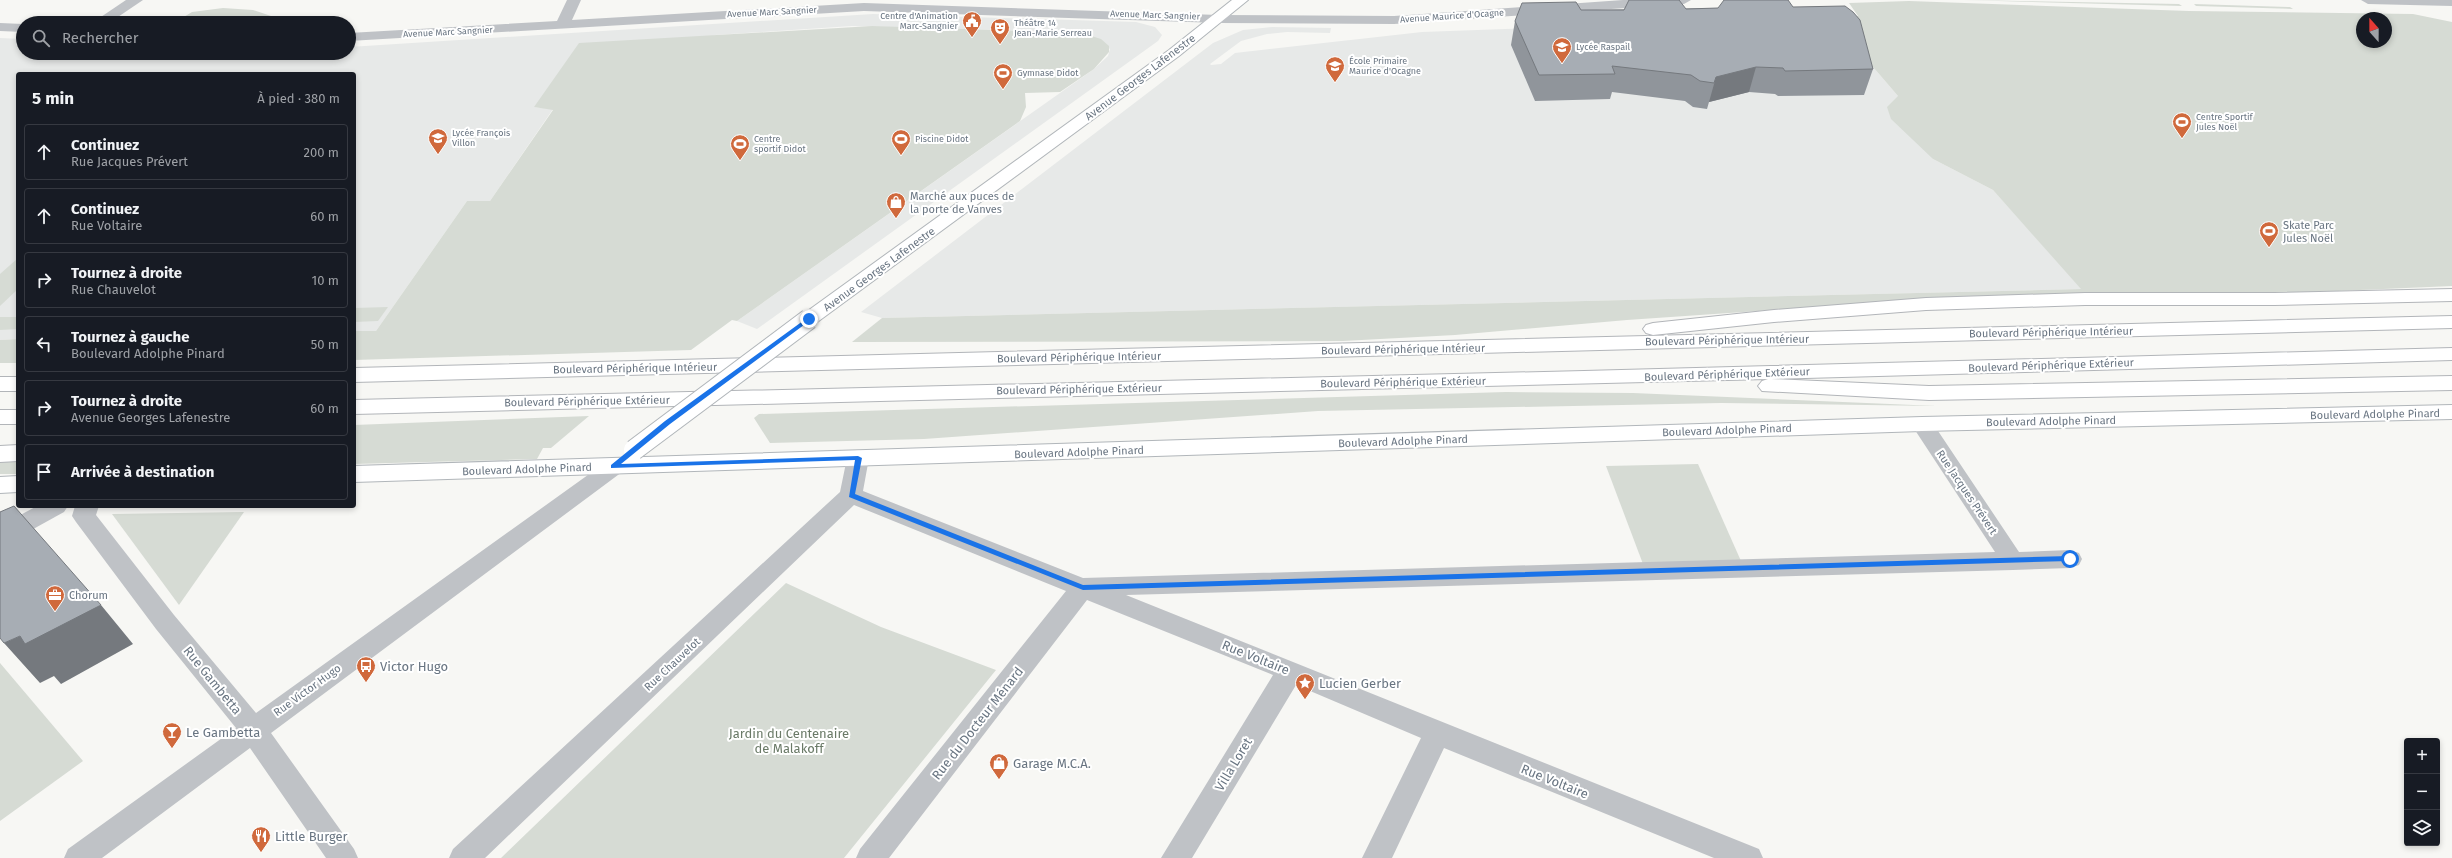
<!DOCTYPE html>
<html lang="fr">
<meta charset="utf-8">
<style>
body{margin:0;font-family:"Fira Sans",sans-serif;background:#242831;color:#f1f3f6}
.controls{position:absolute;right:12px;bottom:12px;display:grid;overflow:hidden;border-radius:4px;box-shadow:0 2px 6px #0003}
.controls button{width:36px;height:36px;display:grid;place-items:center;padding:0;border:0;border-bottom:1px solid #363941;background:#171b24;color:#f1f3f6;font:20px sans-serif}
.compass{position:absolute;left:2356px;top:12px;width:36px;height:36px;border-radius:50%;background:#171b24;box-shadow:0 2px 6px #0003;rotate:339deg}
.stop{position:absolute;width:12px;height:12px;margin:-9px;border:3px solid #1a73e8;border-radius:50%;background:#fff}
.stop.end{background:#1a73e8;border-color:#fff;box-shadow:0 1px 4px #0008}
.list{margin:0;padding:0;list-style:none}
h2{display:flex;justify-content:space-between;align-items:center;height:52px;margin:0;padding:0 16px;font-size:17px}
h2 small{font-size:13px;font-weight:400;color:#9ea1a6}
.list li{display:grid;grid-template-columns:26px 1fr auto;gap:12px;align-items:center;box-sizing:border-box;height:56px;margin:0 8px 8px;padding:0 8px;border:1px solid #363941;border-radius:4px}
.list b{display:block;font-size:15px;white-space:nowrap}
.list p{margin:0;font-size:13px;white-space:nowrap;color:#9ea1a6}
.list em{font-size:13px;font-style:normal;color:#9ea1a6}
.icon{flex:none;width:22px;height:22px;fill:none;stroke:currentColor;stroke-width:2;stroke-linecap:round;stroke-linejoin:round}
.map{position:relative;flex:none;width:2452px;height:858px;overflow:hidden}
.search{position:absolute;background:#171b24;box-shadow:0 2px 6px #0003;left:16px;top:16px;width:340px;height:44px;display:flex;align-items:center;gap:10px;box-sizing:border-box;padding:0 14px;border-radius:22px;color:#9ea1a6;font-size:15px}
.panel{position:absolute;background:#171b24;box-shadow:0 2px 6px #0003;left:16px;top:72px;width:340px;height:436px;border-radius:4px}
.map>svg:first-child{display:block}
</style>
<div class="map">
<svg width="2452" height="858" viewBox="0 0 2452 858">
<rect width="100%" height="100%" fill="#f7f7f4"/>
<g fill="#e7e9e8">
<path d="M 873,14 L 1136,22 L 1155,27 L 1162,35 L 1158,41 L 757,329 L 737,321 L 1094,69 L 1108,56 L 1110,49 L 1088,34 L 1072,32 L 852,26 L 715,35 L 534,107 L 553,109 L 490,201 L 467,201 L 376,331 L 354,331 L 354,74 L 18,74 L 18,339 L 0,340 L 0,38 L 23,39 L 23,53 L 349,53 L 349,47 Z"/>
<path d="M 1830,17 L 1898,96 L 1933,159 L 1993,190 L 2082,289 L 882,318 L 861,312 L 1213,43 L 1243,30 L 1272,27 L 1331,28 L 1330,33 L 1287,32 L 1267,34 L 1241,41 L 1210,64 L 1211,65 L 1221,64 L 1235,53 L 1422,32 Z"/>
</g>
<g fill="#d6dbd4" fill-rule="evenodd">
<path d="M 1963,0 L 2179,4 L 2182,6 Z"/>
<path d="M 1909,1 L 2189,11 L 2413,14 L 2452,22 L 2452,286 L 2130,300 L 1847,305 L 1627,320 L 1455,335 L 1343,341 L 852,342 L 882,318 L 2081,289 L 1993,190 L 1933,159 L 1891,119 L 1887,107 L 1898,96 L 1830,17 L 1858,16 L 1849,3 ZM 2362,18 L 2386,18 L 2386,42 L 2362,42 Z"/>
<path d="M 2194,4 L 2290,7 L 2293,9 L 2196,6 Z"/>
<path d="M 223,8 L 253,10 L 271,16 L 261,23 L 174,23 L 192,12 Z"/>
<path d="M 872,26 L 1082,33 L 1101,39 L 1109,46 L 1109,52 L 1094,69 L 1060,92 L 1025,93 L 1026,107 L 1020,121 L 737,321 L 732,320 L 691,350 L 354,360 L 354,331 L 376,331 L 467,201 L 490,201 L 553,110 L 534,107 L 579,43 Z"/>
<path d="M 18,258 L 18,289 L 0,306 L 0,274 Z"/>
<path d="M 388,307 L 378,321 L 354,322 L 354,308 Z"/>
<path d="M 0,317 L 18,317 L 18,329 L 0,330 Z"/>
<path d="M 18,339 L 18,363 L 0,363 L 0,340 Z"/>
<path d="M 1506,392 L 1633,393 L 1937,406 L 1721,403 L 1318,411 L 924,439 L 770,443 L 754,418 L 759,414 Z"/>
<path d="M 589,416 L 551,448 L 543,448 L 537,459 L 354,464 L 354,425 Z"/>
<path d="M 18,457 L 18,474 L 0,474 L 0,459 Z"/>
<path d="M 1698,464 L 1741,561 L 1643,564 L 1606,466 Z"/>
<path d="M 244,512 L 179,605 L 112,514 Z"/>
<path d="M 786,583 L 881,627 L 996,670 L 844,858 L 501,858 Z"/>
<path d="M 0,663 L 83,761 L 0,821 Z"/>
</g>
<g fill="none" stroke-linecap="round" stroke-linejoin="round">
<defs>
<g id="secondary">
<path d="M 1232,0 L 1248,0 L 1179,56 L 816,323 L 809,325 L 802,323 L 799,319 L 802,315 L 1169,50 Z"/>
<path d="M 2452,405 L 2452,419 L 1922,431 L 354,482 L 354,466 L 1922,417 Z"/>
<path d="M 18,476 L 18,492 L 0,493 L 0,477 Z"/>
</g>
<g id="highway">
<path d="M 2452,289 L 2452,301 L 2274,305 L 2085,305 L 1926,310 L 1774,322 L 1653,335 L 1646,333 L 1643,329 L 1646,325 L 1653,323 L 1774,310 L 1926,298 L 2085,293 L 2274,293 Z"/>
<path d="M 2452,316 L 2452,328 L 354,382 L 354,368 Z"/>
<path d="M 2452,348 L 2452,360 L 1771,379 L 1929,386 L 2452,376 L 2452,390 L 1929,400 L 1762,391 L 1758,386 L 1762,381 L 1768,379 L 354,414 L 354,400 L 1584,371 Z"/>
<rect x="0" y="377" width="18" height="14"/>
<rect x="0" y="410" width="18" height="14"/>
<path d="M 18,445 L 18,461 L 0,462 L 0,446 Z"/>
</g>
</defs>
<use href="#secondary" stroke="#b1b6ba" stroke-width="2"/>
<use href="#highway" stroke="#b2b5b9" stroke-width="2"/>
<g fill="#bfc2c6" fill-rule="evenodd">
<path d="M 126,0 L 143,0 L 109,23 L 92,23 Z"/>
<path d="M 567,0 L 581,0 L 572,20 L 864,3 L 1219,15 L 1394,16 L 1623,0 L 1691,0 L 1684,4 L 1394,24 L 1219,23 L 864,11 L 349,41 L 349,33 L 557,21 Z"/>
<path d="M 2361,0 L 2452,0 L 2452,6 L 2368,4 Z"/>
<path d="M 0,23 L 23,24 L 23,32 L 0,31 Z"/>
<path d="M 1922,417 L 1930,419 L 2019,552 L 2070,550 L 2079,553 L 2082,559 L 2079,565 L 2070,568 L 2013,570 L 1126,595 L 1759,849 L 1763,858 L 1714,858 L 1444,748 L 1392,858 L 1362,858 L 1421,738 L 1296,685 L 1192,858 L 1161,858 L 1273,675 L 1087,600 L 889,858 L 856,858 L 860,849 L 1066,591 L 854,505 L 485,858 L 449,858 L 453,849 L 840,492 L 847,458 L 850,453 L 858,450 L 866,453 L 869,458 L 863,491 L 1083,578 L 1995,552 L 1911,424 L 1914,419 Z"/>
<path d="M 614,459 L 622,462 L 625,467 L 622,472 L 271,733 L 354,849 L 358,858 L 326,858 L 250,748 L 102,858 L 64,858 L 68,849 L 236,728 L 156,629 L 76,522 L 72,516 L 75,506 L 99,506 L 96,515 L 174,615 L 256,713 L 606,462 Z"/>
<path d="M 37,506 L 68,506 L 64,512 L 8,543 L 0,546 L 0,526 Z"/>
</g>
<use href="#secondary" fill="#fff" fill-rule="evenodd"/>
<use href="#highway" fill="#fff" fill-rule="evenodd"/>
<defs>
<path id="secondary-bridge" d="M 634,450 L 809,319"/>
</defs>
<use href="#secondary-bridge" stroke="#b1b6ba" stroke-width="22" stroke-linecap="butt"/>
<use href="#secondary-bridge" stroke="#fff" stroke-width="20"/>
</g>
<path fill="#90959b" d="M 1793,7 L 1873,69 L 1864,95 L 1778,96 L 1775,94 L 1749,92 L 1709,102 L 1707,109 L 1693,107 L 1685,101 L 1612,92 L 1610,99 L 1535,101 L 1511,45 L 1515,21 L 1581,10 Z"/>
<g fill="#75797e">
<path d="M 1756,67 L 1749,92 L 1709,102 L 1716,77 Z"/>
<path d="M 101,605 L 133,644 L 61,684 L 54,676 L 40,683 L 4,643 L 20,636 Z"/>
</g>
<g fill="#a7adb4" stroke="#75797e">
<path d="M 1629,0 L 1679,0 L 1686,9 L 1718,8 L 1724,0 L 1788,0 L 1793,7 L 1845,6 L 1853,12 L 1860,20 L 1873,69 L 1785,71 L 1783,68 L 1756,67 L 1716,77 L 1714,83 L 1700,81 L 1691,75 L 1612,66 L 1615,74 L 1539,75 L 1515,21 L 1522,3 L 1576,2 L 1581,10 L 1624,10 Z"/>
<path d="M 14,506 L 101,605 L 25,644 L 20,636 L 4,643 L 0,638 L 0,512 Z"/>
</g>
<path fill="#1a73e8" d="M 807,318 L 812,319 L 670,424 L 621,464 L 858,456 L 862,458 L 855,494 L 1083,585 L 2070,556 L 2074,559 L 2070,561 L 1083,590 L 849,497 L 855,460 L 611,468 L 611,465 L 665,421 Z"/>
<defs>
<symbol id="civic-pin" viewBox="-11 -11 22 30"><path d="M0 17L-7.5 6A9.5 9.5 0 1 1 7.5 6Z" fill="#d0693c" stroke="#fff"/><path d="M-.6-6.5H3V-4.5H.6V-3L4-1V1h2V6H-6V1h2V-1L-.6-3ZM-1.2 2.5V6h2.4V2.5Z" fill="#fff"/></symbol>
<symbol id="theatre-pin" viewBox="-11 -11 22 30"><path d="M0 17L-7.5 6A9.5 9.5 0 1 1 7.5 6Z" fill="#d0693c" stroke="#fff"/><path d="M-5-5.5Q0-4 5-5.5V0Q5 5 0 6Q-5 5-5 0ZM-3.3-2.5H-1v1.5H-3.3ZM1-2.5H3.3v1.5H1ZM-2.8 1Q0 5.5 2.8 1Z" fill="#fff"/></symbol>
<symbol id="school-pin" viewBox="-11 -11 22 30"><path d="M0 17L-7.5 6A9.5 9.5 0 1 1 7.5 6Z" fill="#d0693c" stroke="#fff"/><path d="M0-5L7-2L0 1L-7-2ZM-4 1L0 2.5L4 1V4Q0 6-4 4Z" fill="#fff"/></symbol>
<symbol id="stadium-pin" viewBox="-11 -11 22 30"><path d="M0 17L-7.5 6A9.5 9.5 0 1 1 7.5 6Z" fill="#d0693c" stroke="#fff"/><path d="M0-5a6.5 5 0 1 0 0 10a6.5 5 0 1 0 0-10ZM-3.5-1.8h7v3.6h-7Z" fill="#fff"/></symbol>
<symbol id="shop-pin" viewBox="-11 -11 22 30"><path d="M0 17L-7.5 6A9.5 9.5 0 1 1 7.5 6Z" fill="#d0693c" stroke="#fff"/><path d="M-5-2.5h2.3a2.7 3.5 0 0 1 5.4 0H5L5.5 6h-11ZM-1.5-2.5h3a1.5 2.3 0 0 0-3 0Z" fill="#fff"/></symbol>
<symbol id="office-pin" viewBox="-11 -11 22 30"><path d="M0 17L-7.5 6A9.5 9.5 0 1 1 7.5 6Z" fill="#d0693c" stroke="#fff"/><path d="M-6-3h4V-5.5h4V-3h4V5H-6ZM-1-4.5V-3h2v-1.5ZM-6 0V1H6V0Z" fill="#fff"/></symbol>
<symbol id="bus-pin" viewBox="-11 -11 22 30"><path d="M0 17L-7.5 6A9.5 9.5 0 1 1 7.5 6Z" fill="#d0693c" stroke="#fff"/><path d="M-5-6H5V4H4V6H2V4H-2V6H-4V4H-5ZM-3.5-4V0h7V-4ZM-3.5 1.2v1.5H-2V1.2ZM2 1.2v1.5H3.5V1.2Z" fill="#fff"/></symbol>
<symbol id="sight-pin" viewBox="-11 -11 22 30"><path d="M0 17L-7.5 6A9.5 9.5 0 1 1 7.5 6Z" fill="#d0693c" stroke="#fff"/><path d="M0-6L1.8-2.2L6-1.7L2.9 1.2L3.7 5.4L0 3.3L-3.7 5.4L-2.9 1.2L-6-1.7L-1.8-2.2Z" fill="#fff"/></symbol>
<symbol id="bar-pin" viewBox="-11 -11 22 30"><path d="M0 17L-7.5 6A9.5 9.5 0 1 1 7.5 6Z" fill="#d0693c" stroke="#fff"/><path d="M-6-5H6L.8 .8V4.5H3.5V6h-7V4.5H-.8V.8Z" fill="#fff"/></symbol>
<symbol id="restaurant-pin" viewBox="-11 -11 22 30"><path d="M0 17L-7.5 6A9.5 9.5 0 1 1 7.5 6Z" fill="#d0693c" stroke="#fff"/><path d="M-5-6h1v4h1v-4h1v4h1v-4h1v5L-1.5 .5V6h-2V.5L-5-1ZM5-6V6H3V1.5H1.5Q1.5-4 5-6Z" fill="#fff"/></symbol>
</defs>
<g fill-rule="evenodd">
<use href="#civic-pin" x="961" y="10" width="22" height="30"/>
<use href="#theatre-pin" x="989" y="17" width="22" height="30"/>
<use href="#school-pin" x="1551" y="36" width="22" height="30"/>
<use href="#school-pin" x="1324" y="55" width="22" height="30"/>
<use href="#stadium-pin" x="992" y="62" width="22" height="30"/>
<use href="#stadium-pin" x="2171" y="111" width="22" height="30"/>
<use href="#school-pin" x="427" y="127" width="22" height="30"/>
<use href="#stadium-pin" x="890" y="128" width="22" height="30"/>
<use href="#stadium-pin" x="729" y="133" width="22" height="30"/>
<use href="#shop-pin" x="885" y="191" width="22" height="30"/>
<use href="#stadium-pin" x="2258" y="220" width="22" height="30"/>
<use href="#office-pin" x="44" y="584" width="22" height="30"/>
<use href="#bus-pin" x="355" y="655" width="22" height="30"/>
<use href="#sight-pin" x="1294" y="672" width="22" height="30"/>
<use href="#bar-pin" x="161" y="721" width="22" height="30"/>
<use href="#shop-pin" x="988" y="752" width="22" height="30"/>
<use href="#restaurant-pin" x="250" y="825" width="22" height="30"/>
</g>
<g text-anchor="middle" stroke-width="4" stroke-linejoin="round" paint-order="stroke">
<g font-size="9" fill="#697582" stroke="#fff">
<text transform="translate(772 12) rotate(-3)" y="3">Avenue Marc Sangnier</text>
<text transform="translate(1155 15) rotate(2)" y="3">Avenue Marc Sangnier</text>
<text transform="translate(1452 16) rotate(-4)" y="3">Avenue Maurice d'Ocagne</text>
<text transform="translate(448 32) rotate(-3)" y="3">Avenue Marc Sangnier</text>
</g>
<g font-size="9" fill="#697582" stroke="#fff" text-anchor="start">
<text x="958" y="19" text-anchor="end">Centre d'Animation<tspan x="958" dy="10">Marc-Sangnier</tspan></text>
<text x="1014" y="26">Théâtre 14<tspan x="1014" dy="10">Jean-Marie Serreau</tspan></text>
<text x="1576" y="50">Lycée Raspail</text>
<text x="1349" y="64">École Primaire<tspan x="1349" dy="10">Maurice d'Ocagne</tspan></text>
<text x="1017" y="76">Gymnase Didot</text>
<text x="2196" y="120">Centre Sportif<tspan x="2196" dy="10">Jules Noël</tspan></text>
<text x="452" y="136">Lycée François<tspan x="452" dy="10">Villon</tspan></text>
<text x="754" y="142">Centre<tspan x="754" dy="10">sportif Didot</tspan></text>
<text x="915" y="142">Piscine Didot</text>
</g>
<g font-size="11" fill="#697582" stroke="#fff">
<text transform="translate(1140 77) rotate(-37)" y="4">Avenue Georges Lafenestre</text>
<text transform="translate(879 269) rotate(-36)" y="4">Avenue Georges Lafenestre</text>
<text transform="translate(2051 332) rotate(-1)" y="4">Boulevard Périphérique Intérieur</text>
<text transform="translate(1727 340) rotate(-1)" y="4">Boulevard Périphérique Intérieur</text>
<text transform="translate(1403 349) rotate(-1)" y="4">Boulevard Périphérique Intérieur</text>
<text transform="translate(1079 357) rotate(-1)" y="4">Boulevard Périphérique Intérieur</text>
<text transform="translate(2051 365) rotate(-2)" y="4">Boulevard Périphérique Extérieur</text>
<text transform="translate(635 368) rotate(-1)" y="4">Boulevard Périphérique Intérieur</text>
<text transform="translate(1727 374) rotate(-2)" y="4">Boulevard Périphérique Extérieur</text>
<text transform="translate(1403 382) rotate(-1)" y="4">Boulevard Périphérique Extérieur</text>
<text transform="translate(1079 389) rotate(-1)" y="4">Boulevard Périphérique Extérieur</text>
<text transform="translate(587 401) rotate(-1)" y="4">Boulevard Périphérique Extérieur</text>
<text transform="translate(2375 414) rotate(-1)" y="4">Boulevard Adolphe Pinard</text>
<text transform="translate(2051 421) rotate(-1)" y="4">Boulevard Adolphe Pinard</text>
<text transform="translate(1727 430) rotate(-2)" y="4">Boulevard Adolphe Pinard</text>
<text transform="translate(1403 441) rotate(-2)" y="4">Boulevard Adolphe Pinard</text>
<text transform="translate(1079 452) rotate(-2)" y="4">Boulevard Adolphe Pinard</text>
<text transform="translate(527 469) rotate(-2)" y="4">Boulevard Adolphe Pinard</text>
<text transform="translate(1967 492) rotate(56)" y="4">Rue Jacques Prévert</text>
<text transform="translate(672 664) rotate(-43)" y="4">Rue Chauvelot</text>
<text transform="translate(307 690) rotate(-36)" y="4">Rue Victor Hugo</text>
</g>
<g font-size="11" fill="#697582" stroke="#fff" text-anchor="start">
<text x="910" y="200">Marché aux puces de<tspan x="910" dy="13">la porte de Vanves</tspan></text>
<text x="2283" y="229">Skate Parc<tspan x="2283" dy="13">Jules Noël</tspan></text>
<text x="69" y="599">Chorum</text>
</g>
<g font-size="13" fill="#697582" stroke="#fff">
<text transform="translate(1256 657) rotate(22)" y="5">Rue Voltaire</text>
<text transform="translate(213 680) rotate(51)" y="5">Rue Gambetta</text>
<text transform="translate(977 723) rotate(-52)" y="5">Rue du Docteur Ménard</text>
<text transform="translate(1233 764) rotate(-59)" y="5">Villa Loret</text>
<text transform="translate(1555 781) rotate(22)" y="5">Rue Voltaire</text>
</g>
<g font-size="13" fill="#697582" stroke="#fff" text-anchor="start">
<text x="380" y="671">Victor Hugo</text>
<text x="1319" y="688">Lucien Gerber</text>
<text x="186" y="737">Le Gambetta</text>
<text x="1013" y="768">Garage M.C.A.</text>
<text x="275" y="841">Little Burger</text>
</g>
<g font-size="13" fill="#6a7a67" stroke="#fff">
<text x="789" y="738">Jardin du Centenaire<tspan x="789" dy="15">de Malakoff</tspan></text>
</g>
</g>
</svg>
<div class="controls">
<button>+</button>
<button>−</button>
<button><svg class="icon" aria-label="layers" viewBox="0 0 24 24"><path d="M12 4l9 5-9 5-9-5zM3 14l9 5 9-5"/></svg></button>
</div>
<svg class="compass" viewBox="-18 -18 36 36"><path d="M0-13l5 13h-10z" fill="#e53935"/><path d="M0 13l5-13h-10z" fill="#9ea1a6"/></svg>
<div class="stop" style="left:2070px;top:559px"></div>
<div class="stop end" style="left:809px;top:319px"></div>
<div class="search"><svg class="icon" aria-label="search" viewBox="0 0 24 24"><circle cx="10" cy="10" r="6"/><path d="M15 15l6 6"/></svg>Rechercher</div>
<section class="panel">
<h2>5 min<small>À pied · 380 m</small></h2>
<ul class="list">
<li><svg class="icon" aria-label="ahead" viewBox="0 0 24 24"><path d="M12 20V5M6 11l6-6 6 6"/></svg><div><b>Continuez</b><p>Rue Jacques Prévert</p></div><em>200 m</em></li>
<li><svg class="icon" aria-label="ahead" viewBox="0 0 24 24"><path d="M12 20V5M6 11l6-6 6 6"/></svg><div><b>Continuez</b><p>Rue Voltaire</p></div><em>60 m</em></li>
<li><svg class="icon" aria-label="right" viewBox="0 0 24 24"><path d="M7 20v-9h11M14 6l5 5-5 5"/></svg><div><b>Tournez à droite</b><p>Rue Chauvelot</p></div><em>10 m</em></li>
<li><svg class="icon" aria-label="left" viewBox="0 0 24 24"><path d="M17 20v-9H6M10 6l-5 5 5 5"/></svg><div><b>Tournez à gauche</b><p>Boulevard Adolphe Pinard</p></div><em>50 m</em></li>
<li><svg class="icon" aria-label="right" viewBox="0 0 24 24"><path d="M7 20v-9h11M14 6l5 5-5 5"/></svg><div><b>Tournez à droite</b><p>Avenue Georges Lafenestre</p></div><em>60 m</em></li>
<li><svg class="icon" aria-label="arrive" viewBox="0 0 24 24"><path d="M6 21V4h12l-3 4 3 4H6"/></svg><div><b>Arrivée à destination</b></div></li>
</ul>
</section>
</div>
